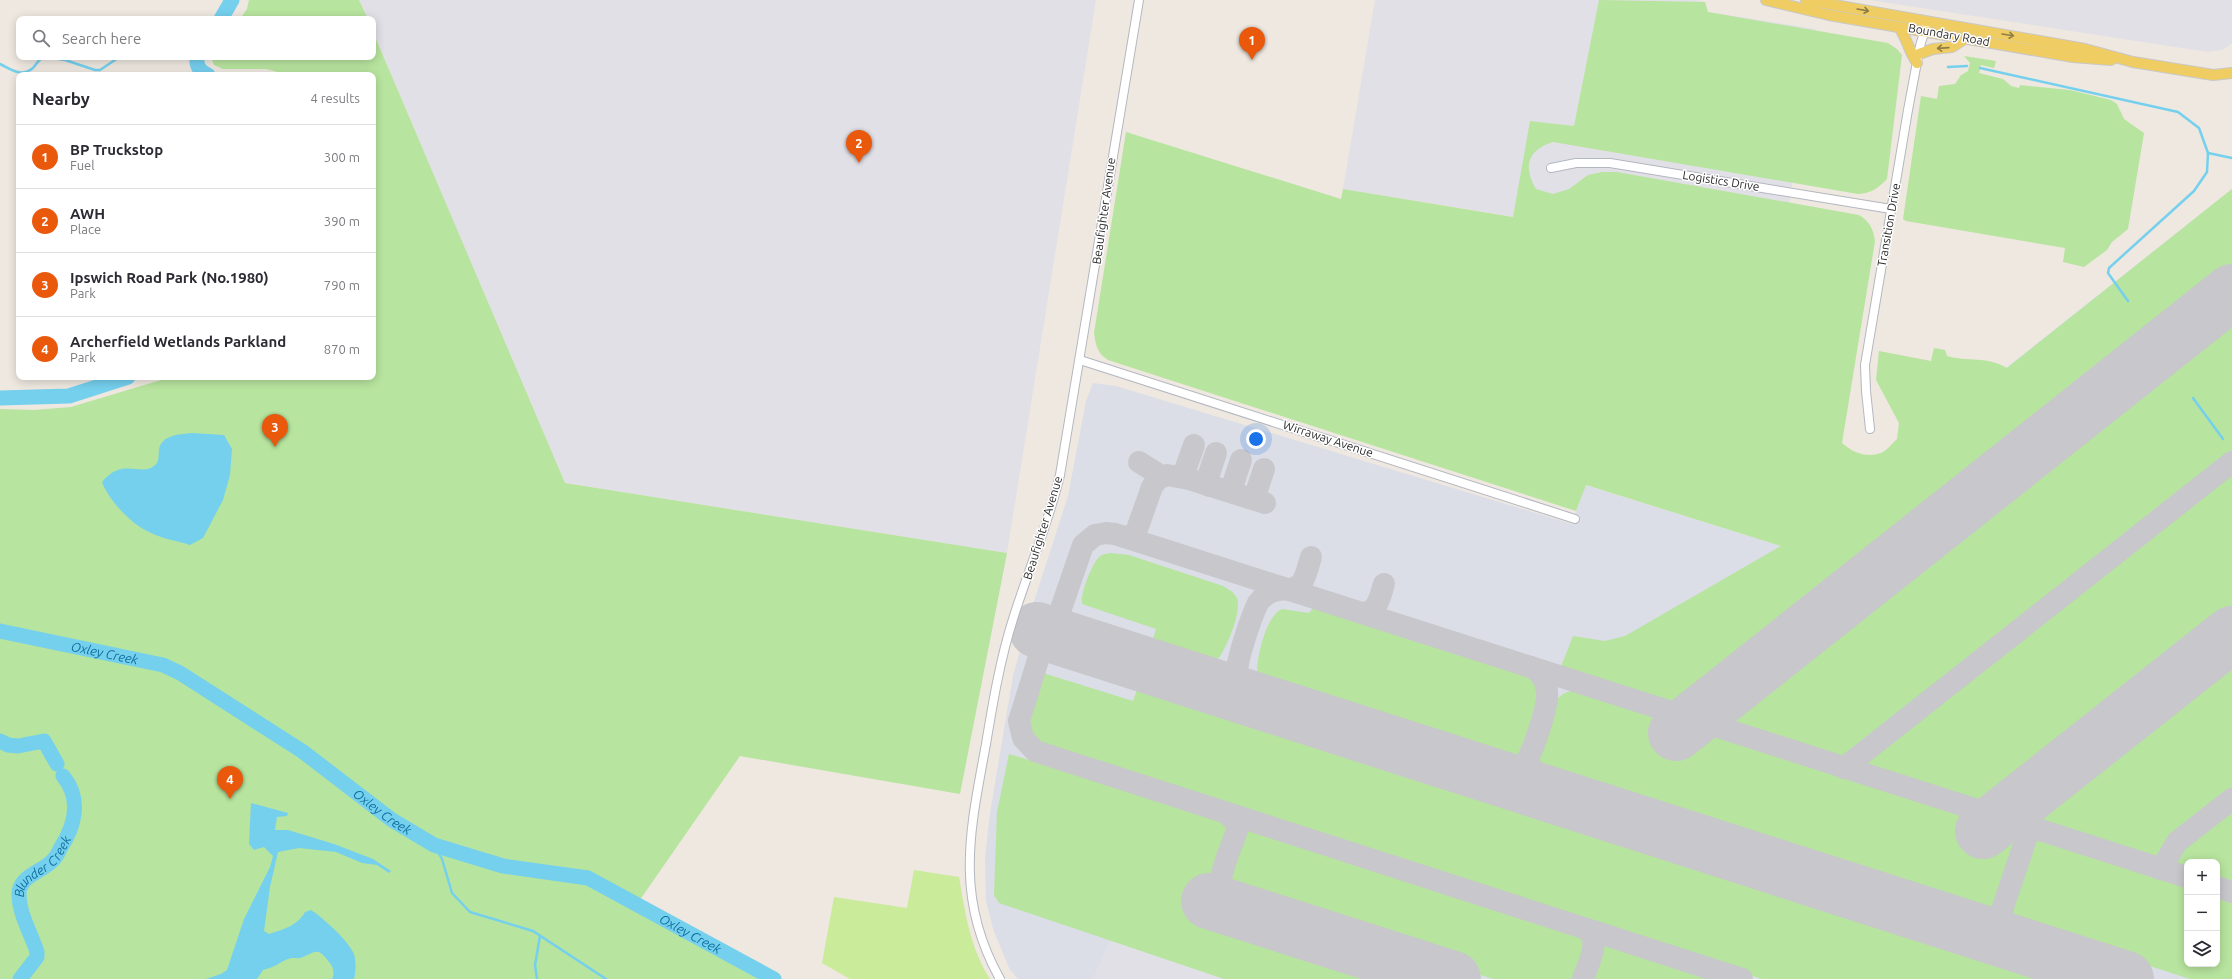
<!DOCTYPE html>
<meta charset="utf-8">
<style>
body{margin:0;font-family:Ubuntu,sans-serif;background:#f2f2f3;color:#2b2b33}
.controls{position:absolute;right:12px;bottom:12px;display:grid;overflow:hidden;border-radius:8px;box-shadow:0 2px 10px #0003}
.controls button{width:36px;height:36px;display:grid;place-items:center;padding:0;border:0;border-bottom:1px solid #e1e1e2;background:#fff;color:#2b2b33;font:20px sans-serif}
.you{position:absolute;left:1256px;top:439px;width:14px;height:14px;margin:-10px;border:3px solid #fff;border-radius:50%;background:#1a73e8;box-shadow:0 0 0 6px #1a73e833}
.badge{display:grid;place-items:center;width:26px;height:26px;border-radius:50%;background:#ea580c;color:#fff;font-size:13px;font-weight:700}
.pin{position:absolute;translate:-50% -33px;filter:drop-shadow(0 1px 2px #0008)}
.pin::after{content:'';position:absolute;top:21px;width:14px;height:12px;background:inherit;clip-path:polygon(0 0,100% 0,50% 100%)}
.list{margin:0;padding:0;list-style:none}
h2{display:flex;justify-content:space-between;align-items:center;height:52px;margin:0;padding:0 16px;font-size:17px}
h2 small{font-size:13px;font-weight:400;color:#7c7c81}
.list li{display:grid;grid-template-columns:26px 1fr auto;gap:12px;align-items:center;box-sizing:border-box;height:64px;padding:0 16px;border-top:1px solid #e1e1e2}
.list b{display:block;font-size:15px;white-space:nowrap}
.list p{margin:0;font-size:13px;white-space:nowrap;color:#7c7c81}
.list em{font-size:13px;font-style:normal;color:#7c7c81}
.icon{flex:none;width:22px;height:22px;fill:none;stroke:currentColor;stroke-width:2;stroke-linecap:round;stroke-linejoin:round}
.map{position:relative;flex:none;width:2232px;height:979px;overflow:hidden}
.search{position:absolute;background:#fff;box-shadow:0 2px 10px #0003;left:16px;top:16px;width:360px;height:44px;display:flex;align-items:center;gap:10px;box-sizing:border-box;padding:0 14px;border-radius:8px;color:#7c7c81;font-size:15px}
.panel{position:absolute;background:#fff;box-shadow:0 2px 10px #0003;left:16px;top:72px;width:360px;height:308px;border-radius:8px}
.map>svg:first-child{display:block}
</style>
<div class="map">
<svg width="2232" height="979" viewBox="0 0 2232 979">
<rect width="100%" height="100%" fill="#eee8e0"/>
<g fill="#e2e0e7">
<path d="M 359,0 L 1096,0 L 1007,553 L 565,483 L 373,32 L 373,19 L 368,19 Z"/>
<path d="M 1375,0 L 1695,0 L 1705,2 L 1708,12 L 1816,29 L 1781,257 L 1527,219 L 1343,189 Z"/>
<path d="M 1869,0 L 2232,0 L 2232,44 L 2222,50 L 2208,52 Z"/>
<path d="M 1109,939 L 1227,979 L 1092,979 Z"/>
</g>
<path fill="#dbdee7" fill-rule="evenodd" d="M 2232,189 L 2232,979 L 1224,979 L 1110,940 L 1093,979 L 1018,979 L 1010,970 L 993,929 L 986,901 L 985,858 L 990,813 L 1013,676 L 1029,617 L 1068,496 L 1086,401 L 1093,383 L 1116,386 L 1572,524 L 1585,485 L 1781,546 ZM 2187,862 L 2217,862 L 2217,964 L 2187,964 Z"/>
<g fill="#b7e49e">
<path d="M 249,0 L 359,0 L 368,19 L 240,19 L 247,9 Z"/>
<path d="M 1599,0 L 1705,2 L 1708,12 L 1888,43 L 1897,49 L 1902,55 L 1887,179 C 1877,189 1871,193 1858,194 L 1553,142 C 1527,150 1523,167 1536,189 L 1553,194 L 1569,189 L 1588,175 L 1602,172 L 1617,172 L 1859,215 C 1870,222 1873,228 1875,241 L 1842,443 C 1853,453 1869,459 1883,452 C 1888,449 1893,443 1897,439 L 1899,423 L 1876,380 L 1879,351 L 1931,361 L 1934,348 L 1945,350 L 1947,356 C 1967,362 1988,356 2007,368 L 2232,189 L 2232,883 L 2217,878 L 2217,862 L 2187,862 L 2187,869 L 2042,821 L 2041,812 L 2043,808 L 2084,776 L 2059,745 L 1986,803 L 1980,803 L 1738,725 L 1735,719 L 1737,709 L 1776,678 L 1752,648 L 1683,702 L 1675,705 L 1560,669 L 1573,636 L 1605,641 L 1625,636 L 1781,546 L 1586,485 L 1576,511 L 1108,360 C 1097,353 1096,346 1094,333 L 1126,132 L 1341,199 L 1343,189 L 1513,217 L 1530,121 L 1574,126 Z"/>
<path d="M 373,32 L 565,483 L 1007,553 L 960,794 L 740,756 L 637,904 L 774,979 L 0,979 L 0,409 L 34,410 L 71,407 L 171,377 L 231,380 L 239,377 L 373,377 L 373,75 L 289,75 L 266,69 L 223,69 L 214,65 L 211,57 L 373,57 Z"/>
<path d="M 1964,56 L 1996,61 L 1994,68 L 1981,65 L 1979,73 L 2003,79 L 2011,86 L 2019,88 L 2020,85 L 2070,90 L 2111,100 L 2117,104 L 2124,119 L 2144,133 L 2128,229 L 2112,242 L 2107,250 L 2084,267 L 2063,262 L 2065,248 L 1906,221 L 1903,219 L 1921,96 L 1937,99 L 1939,86 L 1955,84 L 1961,75 L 1968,71 L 1970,63 Z"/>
<path d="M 1111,553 L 1129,555 L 1223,586 C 1228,589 1234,592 1237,598 C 1242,612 1227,646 1219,658 L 1209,661 L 1207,665 L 1151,646 L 1156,629 L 1082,604 C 1080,594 1092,564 1099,557 C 1103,554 1107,553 1111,553 Z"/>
<path d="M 1282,609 L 1309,613 L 1312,609 L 1325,609 L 1523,672 C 1531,676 1537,681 1539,690 C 1542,705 1528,743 1521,757 L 1512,762 L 1265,683 L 1257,670 C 1258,654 1266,616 1282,609 Z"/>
<path d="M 1043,673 L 1133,701 L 1139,684 L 2061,979 L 1762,979 L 1043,749 C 1012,733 1032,699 1040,674 Z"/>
<path d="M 1572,691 L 1582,691 L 1661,717 L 1687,750 L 1710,732 L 1970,816 L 1995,847 L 2015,830 L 2020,831 L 2020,841 L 1997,905 L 1991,911 L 1984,913 L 1538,770 C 1533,760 1549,710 1556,701 C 1560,695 1565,692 1572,691 Z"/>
<path d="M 1009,754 L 1220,818 C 1228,823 1231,827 1229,836 L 1202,919 L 1312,954 L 1325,950 L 1414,979 L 1224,979 L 999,903 L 994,895 L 997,812 Z"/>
<path d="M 1248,830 L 1255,830 L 1585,936 L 1589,944 L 1578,979 L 1493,979 L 1332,927 L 1323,917 L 1234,888 C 1231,885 1229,882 1229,877 C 1229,868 1240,835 1248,830 Z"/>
<path d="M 2036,838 L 2042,838 L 2187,885 L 2187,964 L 2217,964 L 2217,894 L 2232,899 L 2232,979 L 2190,979 L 2013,922 L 2008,914 C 2008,900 2025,847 2036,838 Z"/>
<path d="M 1606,943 L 1609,943 L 1721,979 L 1589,979 L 1599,948 Z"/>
</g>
<path fill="#caeb9a" d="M 914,870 L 959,877 C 965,912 970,948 990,979 L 850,979 L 822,963 L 834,897 L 907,908 Z"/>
<g fill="#75d0ee">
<path d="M 192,433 L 224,435 L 232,449 L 230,475 L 223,500 L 203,538 L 190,545 C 178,541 163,539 151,533 C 132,525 109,501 102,482 C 123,456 142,478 155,465 C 160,461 158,455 159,450 C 161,435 180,434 192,433 Z"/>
<path d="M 251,803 L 288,813 L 287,816 L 277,817 L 275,830 L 288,830 L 334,844 L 373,859 L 391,871 L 389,873 L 377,865 L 362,863 L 336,852 L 299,848 L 278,852 L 270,887 L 264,931 L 269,934 C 284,929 297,926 305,912 L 311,910 C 323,918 348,940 354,954 C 356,961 356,972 354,979 L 332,979 C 335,973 333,966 329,962 C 317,945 315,953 300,958 C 296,959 292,957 288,959 C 278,963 276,967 263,970 L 257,979 L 206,979 L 221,974 L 227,970 L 244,919 L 270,867 L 273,856 L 264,847 L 254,850 L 249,844 Z"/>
</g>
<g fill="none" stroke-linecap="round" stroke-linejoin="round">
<g stroke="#75d0ee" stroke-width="2.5">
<path d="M 45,57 L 65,60 L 95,70 L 100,70 L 118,58 L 128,57"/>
<path d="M 0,64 C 11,69 21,78 33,68 C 37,64 38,59 45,57"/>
<path d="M 1948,67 L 1967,66"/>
<path d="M 1980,68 L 2178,112 L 2199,128 L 2208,153 L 2207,172 L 2194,191 L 2109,268 L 2108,273 L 2128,301"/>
<path d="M 2208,153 L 2232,158"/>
<path d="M 2193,398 L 2223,439"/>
<path d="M 434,845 L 442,859 L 452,893 L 470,912 L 533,931 L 606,979"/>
<path d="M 537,979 L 535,965 L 540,936"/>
</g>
<g stroke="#75d0ee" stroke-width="15">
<path d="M 221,19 L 232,0"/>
<path d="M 197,57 C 196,66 199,71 208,75"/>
<path d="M 0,398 L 69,396 L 128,377"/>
<path id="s1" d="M 0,631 L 163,665 L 180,673 L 302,751 L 392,820 L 434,845 L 503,866 L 588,878 L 774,979"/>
<path d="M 0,741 L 8,745 L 18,746 L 44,741 L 57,764"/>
<path id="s2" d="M 20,979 L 37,957 L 37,952 C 31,933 19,914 19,894 C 19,876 42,872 52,861 C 56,858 58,853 60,849 C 75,826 82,799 63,776"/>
</g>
<g stroke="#c8c7cc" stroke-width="22">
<path d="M 2227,296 L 2232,302"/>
<path d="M 1139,462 L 1155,472 L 1158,477 L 1156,481"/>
<path d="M 1177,476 L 1184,473 L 1194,445"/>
<path d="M 1210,486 L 1207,480 L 1216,453"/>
<path d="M 1234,493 L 1232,487 L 1241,460"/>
<path d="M 1250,498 L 1255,496 L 1264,469"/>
<path d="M 1125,537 L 1130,536 L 1136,532 L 1152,487 L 1158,479 L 1167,475 L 1189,479 L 1265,503"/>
<path d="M 1288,589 C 1305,590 1307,569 1311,557"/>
<path d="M 1290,590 C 1277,588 1266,592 1258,603 C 1252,615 1235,663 1237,676 C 1239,686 1245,693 1253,698 L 1329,724"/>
<path d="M 1362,613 C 1378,613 1380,596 1384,584"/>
<path d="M 1041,651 L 1047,643 L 1060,639 L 1128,659"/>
<path d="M 1141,663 C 1169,672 1221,699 1238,664"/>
<path d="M 1420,753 L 1495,776 C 1505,777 1514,775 1521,769 C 1531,760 1549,705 1547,691 C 1546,680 1540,672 1531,667"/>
<path d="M 1529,758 L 1530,774 L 1540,789 L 1620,817"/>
<path d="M 1844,768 L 2232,462"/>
<path d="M 1228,815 L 1235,821 L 1237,830 C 1232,848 1208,892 1227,905 C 1238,912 1253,915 1265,919"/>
<path d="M 2161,869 L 2177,842 L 2232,799"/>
<path d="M 2217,887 L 2232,892"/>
<path d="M 1894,905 L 1967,927 C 1982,930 1995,923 2002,910 L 2027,836 L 2032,831 L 2040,830"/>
<path d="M 2003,908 C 2000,919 2003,931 2012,939 C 2024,949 2075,962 2093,968"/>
<path d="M 1583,979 C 1588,964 1602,941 1586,929"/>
<path d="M 1742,979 L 1035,751 L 1023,738 L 1019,721 L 1043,644 L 1055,626 L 1083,545 L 1095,535 L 1106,533 L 1115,534 L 2187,877"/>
</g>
<g stroke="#c8c7cc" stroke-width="56">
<path d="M 1037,630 L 2126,979"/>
<path d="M 1676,733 L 2232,292"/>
<path d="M 1983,831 L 2232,634"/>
<path d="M 1209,901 L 1453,979"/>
</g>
<defs>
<g id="minor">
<path d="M 1551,168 L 1576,163 L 1610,163 L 1891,209"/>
<path d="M 1080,360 L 1575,519"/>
<path d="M 1870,429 L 1866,391 L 1865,365 L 1908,110 L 1920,46 L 1926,26"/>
<path d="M 1000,979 C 954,897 970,831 986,744 C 993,702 1000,660 1013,619 C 1028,571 1048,525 1060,475 L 1139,0"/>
</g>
<g id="major">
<path d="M 1766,0 L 1829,15 L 2073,57 L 2111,60"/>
<path d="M 1806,0 L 2085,49 L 2133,62 L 2213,75 L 2232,73"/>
<path d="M 1899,27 C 1907,39 1909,51 1917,63"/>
<path d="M 1919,54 L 1933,49 L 1952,47 L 1966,38"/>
</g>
</defs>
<use href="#minor" stroke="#b3b7c0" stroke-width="10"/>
<use href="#major" stroke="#c8c8c8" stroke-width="12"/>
<use href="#minor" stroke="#fff" stroke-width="8"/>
<use href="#major" stroke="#f0cd63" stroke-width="10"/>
</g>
<defs><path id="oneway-shaft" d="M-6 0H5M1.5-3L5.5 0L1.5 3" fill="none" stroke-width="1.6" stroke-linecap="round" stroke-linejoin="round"/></defs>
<g stroke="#8e7d48">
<use href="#oneway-shaft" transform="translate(1863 10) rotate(10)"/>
<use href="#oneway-shaft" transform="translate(2008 35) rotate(9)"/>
<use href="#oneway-shaft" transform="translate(1943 48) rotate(176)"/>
</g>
<g text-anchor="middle" stroke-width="3" stroke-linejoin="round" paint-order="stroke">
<g font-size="12" fill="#2d2d2d" stroke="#fff">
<text transform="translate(1949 35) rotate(10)" y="4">Boundary Road</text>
<text transform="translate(1721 181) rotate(9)" y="4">Logistics Drive</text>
<text transform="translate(1104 211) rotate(-82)" y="4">Beaufighter Avenue</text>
<text transform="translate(1889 225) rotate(-80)" y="4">Transition Drive</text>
<text transform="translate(1328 439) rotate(18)" y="4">Wirraway Avenue</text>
<text transform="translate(1043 528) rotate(-73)" y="4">Beaufighter Avenue</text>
</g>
<g font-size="13" font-style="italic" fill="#0f70a0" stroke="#fff">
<text dy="5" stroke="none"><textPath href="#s1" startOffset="107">Oxley Creek</textPath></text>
<text dy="5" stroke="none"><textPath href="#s1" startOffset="431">Oxley Creek</textPath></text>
<text dy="5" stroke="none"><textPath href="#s2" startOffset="131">Blunder Creek</textPath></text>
<text dy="5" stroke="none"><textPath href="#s1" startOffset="767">Oxley Creek</textPath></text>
</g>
</g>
</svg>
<div class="controls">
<button>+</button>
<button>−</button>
<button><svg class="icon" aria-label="layers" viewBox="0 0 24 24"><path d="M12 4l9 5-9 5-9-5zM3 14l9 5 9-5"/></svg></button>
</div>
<div class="you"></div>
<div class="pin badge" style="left:1252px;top:60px">1</div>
<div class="pin badge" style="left:859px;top:163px">2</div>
<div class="pin badge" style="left:275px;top:447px">3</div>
<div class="pin badge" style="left:230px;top:799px">4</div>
<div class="search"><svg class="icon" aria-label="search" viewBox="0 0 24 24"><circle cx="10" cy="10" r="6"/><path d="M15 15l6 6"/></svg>Search here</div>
<section class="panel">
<h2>Nearby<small>4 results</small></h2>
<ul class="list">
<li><span class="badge">1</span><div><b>BP Truckstop</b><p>Fuel</p></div><em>300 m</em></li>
<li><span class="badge">2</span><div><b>AWH</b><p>Place</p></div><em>390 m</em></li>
<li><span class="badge">3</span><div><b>Ipswich Road Park (No.1980)</b><p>Park</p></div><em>790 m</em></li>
<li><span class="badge">4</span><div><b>Archerfield Wetlands Parkland</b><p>Park</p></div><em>870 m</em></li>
</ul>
</section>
</div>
